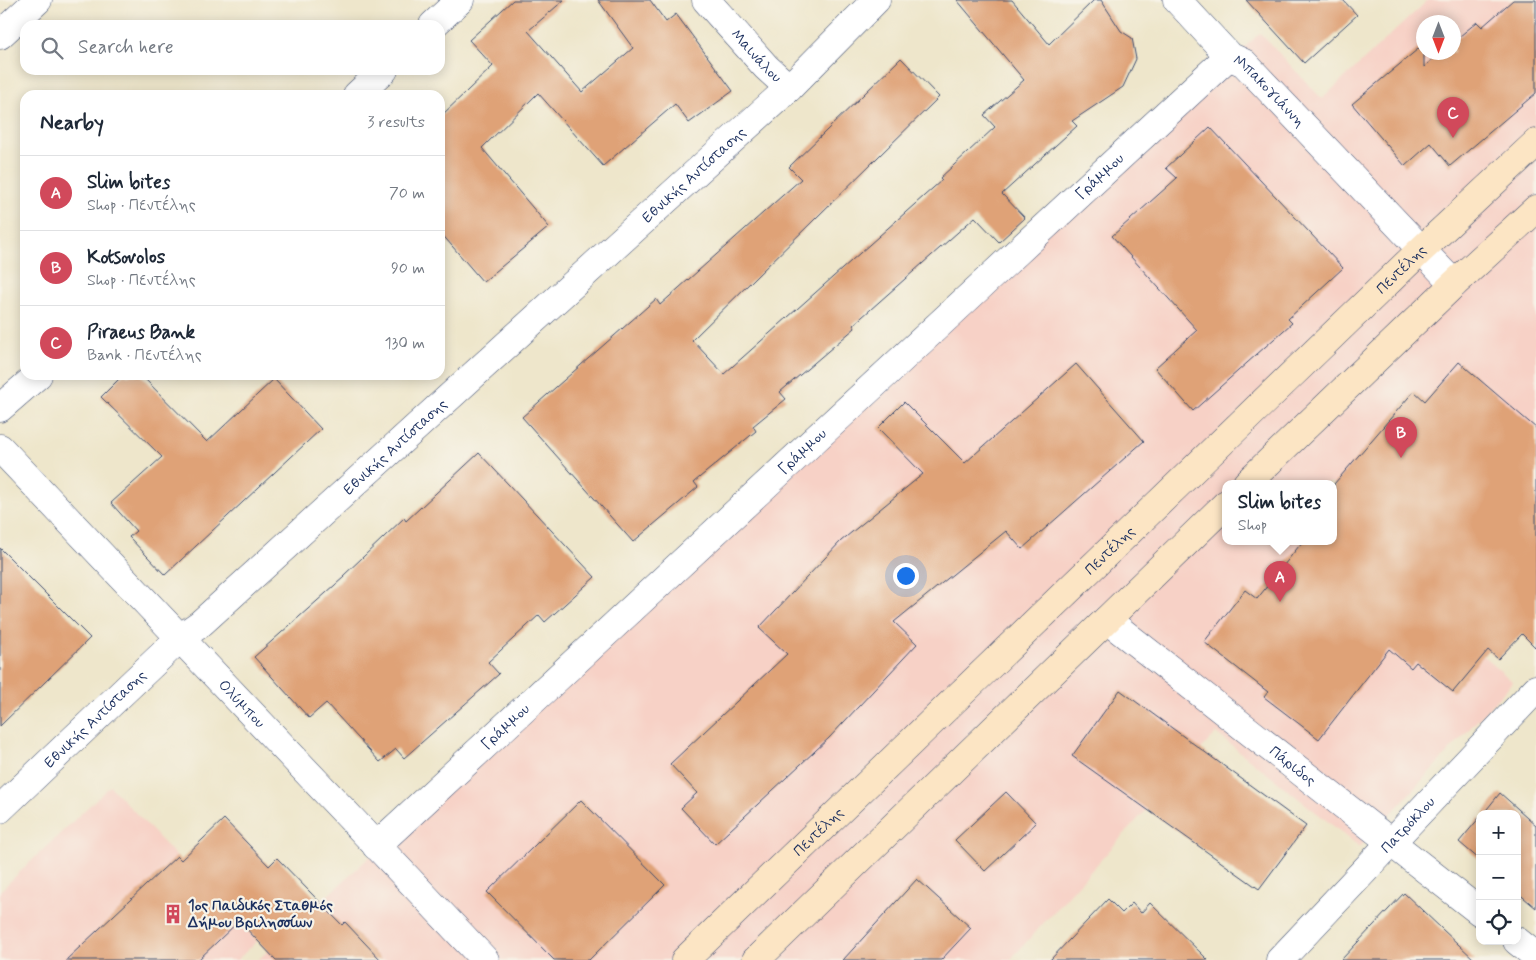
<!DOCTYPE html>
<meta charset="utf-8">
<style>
body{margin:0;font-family:Mynerve,sans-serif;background:#f6f6f7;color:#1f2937}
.controls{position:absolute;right:15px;bottom:15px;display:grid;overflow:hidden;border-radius:10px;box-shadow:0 2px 12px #0003}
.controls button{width:45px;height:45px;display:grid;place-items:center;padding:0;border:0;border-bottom:1px solid #e0e1e3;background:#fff;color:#1f2937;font:25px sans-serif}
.compass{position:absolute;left:1416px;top:15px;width:45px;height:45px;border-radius:50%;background:#fff;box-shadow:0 2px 12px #0003;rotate:180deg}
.you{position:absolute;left:905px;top:575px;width:18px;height:18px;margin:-12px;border:4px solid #fff;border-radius:50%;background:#1a73e8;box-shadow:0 0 0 8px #1a73e833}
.badge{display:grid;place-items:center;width:32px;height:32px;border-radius:50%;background:#d1495b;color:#fff;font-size:16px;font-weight:700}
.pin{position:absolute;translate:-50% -41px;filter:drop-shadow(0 1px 2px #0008)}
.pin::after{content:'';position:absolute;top:26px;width:18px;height:15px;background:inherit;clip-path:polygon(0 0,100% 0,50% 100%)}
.popup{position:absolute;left:1222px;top:480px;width:115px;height:65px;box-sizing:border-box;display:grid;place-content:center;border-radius:10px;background:#fff;filter:drop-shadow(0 1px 4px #0005);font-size:16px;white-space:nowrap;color:#747a83}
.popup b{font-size:19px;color:#1f2937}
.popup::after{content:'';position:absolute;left:50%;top:100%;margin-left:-10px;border:10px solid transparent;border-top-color:#fff}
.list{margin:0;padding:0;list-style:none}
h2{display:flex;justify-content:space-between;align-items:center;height:65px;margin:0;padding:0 20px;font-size:21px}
h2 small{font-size:16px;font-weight:400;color:#747a83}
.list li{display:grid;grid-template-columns:32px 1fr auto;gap:15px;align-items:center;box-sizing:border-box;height:75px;padding:0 20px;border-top:1px solid #e0e1e3}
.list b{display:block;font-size:19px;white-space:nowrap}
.list p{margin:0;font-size:16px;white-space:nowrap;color:#747a83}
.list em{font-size:16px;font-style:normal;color:#747a83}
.icon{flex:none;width:28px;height:28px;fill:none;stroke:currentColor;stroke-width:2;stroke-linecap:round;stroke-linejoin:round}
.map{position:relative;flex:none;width:1536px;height:960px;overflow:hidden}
.search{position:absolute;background:#fff;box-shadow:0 2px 12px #0003;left:20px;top:20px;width:425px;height:55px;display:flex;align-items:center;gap:12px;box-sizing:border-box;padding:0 18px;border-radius:15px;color:#747a83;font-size:19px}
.panel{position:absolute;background:#fff;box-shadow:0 2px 12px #0003;left:20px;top:90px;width:425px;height:290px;border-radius:15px}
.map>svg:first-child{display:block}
</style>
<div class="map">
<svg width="1536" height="960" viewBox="0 0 1536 960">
<rect width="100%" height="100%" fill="#f7f3e8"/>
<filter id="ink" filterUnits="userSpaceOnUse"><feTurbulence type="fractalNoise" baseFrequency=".02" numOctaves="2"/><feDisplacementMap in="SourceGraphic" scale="10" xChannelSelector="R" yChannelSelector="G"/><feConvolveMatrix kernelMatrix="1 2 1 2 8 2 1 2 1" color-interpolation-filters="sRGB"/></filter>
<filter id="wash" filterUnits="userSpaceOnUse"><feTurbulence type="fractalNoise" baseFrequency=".0096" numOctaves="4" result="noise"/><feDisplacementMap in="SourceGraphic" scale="20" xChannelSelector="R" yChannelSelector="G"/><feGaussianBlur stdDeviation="1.12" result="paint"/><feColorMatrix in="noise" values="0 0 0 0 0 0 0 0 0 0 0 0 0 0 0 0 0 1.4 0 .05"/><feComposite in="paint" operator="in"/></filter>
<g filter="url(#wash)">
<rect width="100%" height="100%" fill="#eee6cb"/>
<g fill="#f7d1c6" fill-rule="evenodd">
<path d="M 1428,0 L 1536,0 L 1536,526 L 1446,623 L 1513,682 L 1360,847 L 1216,733 L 1010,960 L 258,960 L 1260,33 L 1322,99 ZM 1424,22 L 1454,22 L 1454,52 L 1424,52 ZM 1226,483 L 1334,483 L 1334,541 L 1226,541 Z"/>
<path d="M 110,786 L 257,941 L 237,960 L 0,960 L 0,891 Z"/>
</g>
<g id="blocks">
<g fill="#dfa277">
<path d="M 513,0 L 564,0 L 528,31 L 582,92 L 633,48 L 598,0 L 650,0 L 666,22 L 676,14 L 733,91 L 689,123 L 675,104 L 603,166 L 538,93 L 482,148 L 549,227 L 483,282 L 440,232 L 440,117 L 493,66 L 469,40 Z"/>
<path d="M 957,0 L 1012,0 L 1049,44 L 1094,0 L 1101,0 L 1121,31 L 1132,38 L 1136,59 L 1123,87 L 1072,121 L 1077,126 L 1002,194 L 1025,218 L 999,242 L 975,217 L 853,325 L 855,328 L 780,392 L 786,399 L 753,426 L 756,431 L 694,482 L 698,487 L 633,542 L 522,417 L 656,299 L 660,305 L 801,179 L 789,167 L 901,58 L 939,97 L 692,340 L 724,374 L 942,180 L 940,178 L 995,127 L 984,115 L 1024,80 Z"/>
<path d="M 1246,0 L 1343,0 L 1357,15 L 1304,63 Z"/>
<path d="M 1513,0 L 1536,0 L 1536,93 L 1450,166 L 1431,143 L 1405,166 L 1352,104 L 1424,44 L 1424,67 L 1440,52 L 1454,52 L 1454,41 L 1477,22 L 1482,27 Z"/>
<path d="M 1210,127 L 1343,268 L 1288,319 L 1292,323 L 1193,411 L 1155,368 L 1197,330 L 1112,236 L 1177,178 L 1166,168 Z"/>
<path d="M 1459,362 L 1536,428 L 1536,648 L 1522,634 L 1498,659 L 1488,650 L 1453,692 L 1416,662 L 1411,668 L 1389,649 L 1319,739 L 1264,697 L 1268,692 L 1204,642 L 1245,590 L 1257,599 L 1303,541 L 1334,541 L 1334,484 L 1414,391 L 1425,401 Z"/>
<path d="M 1076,364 L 1144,441 L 1022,549 L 1006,531 L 894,622 L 917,644 L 829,738 L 715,844 L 681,808 L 697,793 L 670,764 L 787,654 L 759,628 L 841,541 L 923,474 L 878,428 L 904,402 L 965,463 Z"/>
<path d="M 123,375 L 141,375 L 207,442 L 274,379 L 321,429 L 165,575 L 129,537 L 136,531 L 111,503 L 162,457 L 101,397 Z"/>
<path d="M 479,453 L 595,577 L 545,622 L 539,615 L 488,662 L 499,674 L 404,758 L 396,749 L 380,762 L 326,703 L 309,718 L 254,657 L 344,577 L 343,576 L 404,518 L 406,521 Z"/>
<path d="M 0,548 L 90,638 L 0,726 Z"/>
<path d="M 1120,690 L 1306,826 L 1259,889 L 1072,756 Z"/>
<path d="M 1006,792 L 1036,823 L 985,871 L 955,840 Z"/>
<path d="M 1500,793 L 1536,825 L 1536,908 L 1517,892 L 1517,814 L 1483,814 Z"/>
<path d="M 581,800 L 665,885 L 589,960 L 554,960 L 487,892 Z"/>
<path d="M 1480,817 L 1480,860 L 1459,842 Z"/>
<path d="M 224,819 L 269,866 L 277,858 L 342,925 L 345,922 L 381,960 L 276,960 L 239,921 L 198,960 L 66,960 L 177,856 L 181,860 Z"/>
<path d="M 917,879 L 971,928 L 941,960 L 843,960 Z"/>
<path d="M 1404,893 L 1442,929 L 1475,960 L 1341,960 Z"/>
<path d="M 1108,899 L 1122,913 L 1132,903 L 1141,913 L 1150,903 L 1208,960 L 1050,960 Z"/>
</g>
</g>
</g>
<g filter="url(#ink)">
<use href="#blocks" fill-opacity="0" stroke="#3b4a6e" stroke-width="1"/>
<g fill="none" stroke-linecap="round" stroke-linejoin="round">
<defs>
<g id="minor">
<path id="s1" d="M 706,0 L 766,67 L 789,88"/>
<path d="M 433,25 L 460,0"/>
<path d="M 0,35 L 38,0"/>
<path d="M 357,95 L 384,70"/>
<path d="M 0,408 L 38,375"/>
<path id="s2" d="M 1107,620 L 1480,912"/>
<path id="s3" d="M 0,809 L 180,638"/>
<path id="s4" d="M 376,846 L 1229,56"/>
<path d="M 1517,941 L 1536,956"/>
<path id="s5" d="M 1280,960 L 1536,689"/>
</g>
<g id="tertiary">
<path id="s6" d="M 1177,0 L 1229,56 L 1244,63 L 1454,284"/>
<path id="s7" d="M 0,448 L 485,960"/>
<path id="s8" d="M 180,638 L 200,624 L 789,88 L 876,0"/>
</g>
<g id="secondary">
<path d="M 1247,483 L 1454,284 L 1536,209"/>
<path id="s9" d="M 685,960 L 1421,250 L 1536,143"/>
<path d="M 756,960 L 1226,504"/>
</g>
</defs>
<use href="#minor" stroke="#3b4a6e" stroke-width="29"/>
<use href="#tertiary" stroke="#3b4a6e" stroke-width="29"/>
<use href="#secondary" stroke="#3b4a6e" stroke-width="29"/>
<use href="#minor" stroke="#fff" stroke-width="28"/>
<use href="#tertiary" stroke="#fff" stroke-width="28"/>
<use href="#secondary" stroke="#fce5c4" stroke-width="28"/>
</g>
</g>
<defs>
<symbol id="building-bare" viewBox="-9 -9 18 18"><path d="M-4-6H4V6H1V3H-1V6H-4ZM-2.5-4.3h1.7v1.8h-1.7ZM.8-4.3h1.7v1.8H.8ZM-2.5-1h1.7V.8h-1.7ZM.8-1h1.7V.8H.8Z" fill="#d1495b" stroke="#f7f3e8" stroke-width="2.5" paint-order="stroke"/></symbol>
</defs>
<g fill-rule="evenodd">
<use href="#building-bare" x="159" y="900" width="28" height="28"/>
</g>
<g text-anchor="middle" stroke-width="4.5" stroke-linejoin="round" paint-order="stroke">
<g font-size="15" fill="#1b2f5e" stroke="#f7f3e8">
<text dy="5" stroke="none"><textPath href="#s1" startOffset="75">Μαινάλου</textPath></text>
<text dy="5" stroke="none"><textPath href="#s6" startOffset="130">Μπακογιάννη</textPath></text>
<text dy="5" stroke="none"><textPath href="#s8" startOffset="692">Εθνικής Αντίστασης</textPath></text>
<text dy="5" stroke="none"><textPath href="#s4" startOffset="986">Γράμμου</textPath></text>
<text dy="5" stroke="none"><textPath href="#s9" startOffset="995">Πεντέλης</textPath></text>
<text dy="5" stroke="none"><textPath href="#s8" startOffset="288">Εθνικής Αντίστασης</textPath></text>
<text dy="5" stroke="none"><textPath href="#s4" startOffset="581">Γράμμου</textPath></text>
<text dy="5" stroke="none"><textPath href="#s9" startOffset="590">Πεντέλης</textPath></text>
<text dy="5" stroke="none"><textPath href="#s7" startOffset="352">Ολύμπου</textPath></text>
<text dy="5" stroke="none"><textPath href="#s3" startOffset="131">Εθνικής Αντίστασης</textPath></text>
<text dy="5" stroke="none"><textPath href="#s4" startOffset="176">Γράμμου</textPath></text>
<text dy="5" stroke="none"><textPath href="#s2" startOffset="236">Πάριδος</textPath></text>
<text dy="5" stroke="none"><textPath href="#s5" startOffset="186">Πατρόκλου</textPath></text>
<text dy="5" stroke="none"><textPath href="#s9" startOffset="185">Πεντέλης</textPath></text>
</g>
<g font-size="15" font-weight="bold" fill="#1b2f5e" stroke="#f7f3e8" text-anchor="start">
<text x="188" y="910">1ος Παιδικός Σταθμός<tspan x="188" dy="17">Δήμου Βριλησσίων</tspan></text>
</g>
</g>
</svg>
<div class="controls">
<button>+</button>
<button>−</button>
<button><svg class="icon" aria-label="locate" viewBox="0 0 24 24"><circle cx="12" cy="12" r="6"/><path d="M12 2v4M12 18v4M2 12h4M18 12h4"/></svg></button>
</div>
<svg class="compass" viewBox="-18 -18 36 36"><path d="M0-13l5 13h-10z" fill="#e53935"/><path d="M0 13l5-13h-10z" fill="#747a83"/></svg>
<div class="you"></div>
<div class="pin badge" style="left:1280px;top:602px">A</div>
<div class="popup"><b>Slim bites</b>Shop</div>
<div class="pin badge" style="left:1401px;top:458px">B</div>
<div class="pin badge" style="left:1453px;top:138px">C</div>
<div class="search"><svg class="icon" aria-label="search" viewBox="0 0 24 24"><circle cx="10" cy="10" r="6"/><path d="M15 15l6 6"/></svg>Search here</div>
<section class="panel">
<h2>Nearby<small>3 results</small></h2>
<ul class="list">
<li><span class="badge">A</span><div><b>Slim bites</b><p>Shop · Πεντέλης</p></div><em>70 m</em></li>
<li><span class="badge">B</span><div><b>Kotsovolos</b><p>Shop · Πεντέλης</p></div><em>90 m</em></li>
<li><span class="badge">C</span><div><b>Piraeus Bank</b><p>Bank · Πεντέλης</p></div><em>130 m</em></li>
</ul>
</section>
</div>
